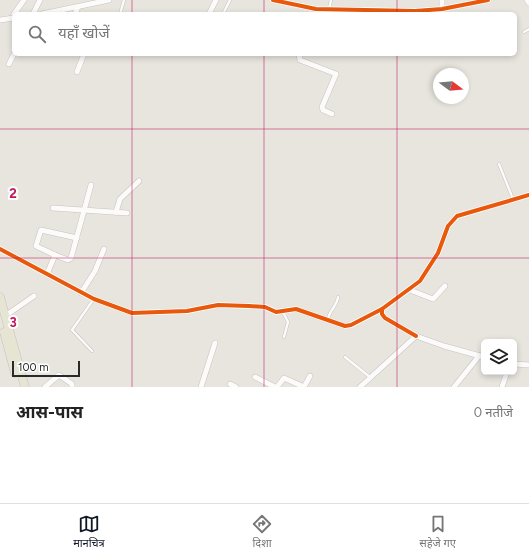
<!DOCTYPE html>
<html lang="hi">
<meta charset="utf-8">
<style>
body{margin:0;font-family:Figtree,"Noto Sans Devanagari",sans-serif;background:#f2f2f2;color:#222}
.controls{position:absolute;right:12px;bottom:12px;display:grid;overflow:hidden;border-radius:6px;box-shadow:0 2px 6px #0003}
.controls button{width:36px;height:36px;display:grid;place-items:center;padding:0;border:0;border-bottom:1px solid #e0e0e0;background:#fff;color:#222;font:20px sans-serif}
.compass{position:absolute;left:433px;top:68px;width:36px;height:36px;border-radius:50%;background:#fff;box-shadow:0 2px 6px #0003;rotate:106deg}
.scale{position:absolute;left:12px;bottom:10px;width:68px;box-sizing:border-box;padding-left:4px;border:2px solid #292929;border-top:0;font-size:11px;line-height:14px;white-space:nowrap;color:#292929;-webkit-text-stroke:3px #fff;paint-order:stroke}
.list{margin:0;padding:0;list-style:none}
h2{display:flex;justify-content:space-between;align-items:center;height:52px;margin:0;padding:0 16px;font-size:17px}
h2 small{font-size:13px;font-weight:400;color:#767676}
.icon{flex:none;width:22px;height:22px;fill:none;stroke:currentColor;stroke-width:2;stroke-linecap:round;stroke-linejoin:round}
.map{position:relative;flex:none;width:529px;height:387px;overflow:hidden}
.search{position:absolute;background:#fff;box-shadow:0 2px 6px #0003;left:12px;right:12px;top:12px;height:44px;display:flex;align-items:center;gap:10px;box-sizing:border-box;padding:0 14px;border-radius:6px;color:#767676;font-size:15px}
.sheet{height:116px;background:#fff}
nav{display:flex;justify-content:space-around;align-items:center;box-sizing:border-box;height:56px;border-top:1px solid #e0e0e0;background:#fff;font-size:11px;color:#767676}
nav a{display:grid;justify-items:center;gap:2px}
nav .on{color:#111827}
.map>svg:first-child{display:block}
</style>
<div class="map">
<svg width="529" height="387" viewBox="0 0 529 387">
<rect width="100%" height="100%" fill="#e8e5de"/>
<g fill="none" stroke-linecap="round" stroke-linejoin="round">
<defs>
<g id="lane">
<path d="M 329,9 L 331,0"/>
<path d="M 120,14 L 124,0"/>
<path d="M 223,14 L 230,0"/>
<path d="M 524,32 L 529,29"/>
<path d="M 499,164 L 513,199"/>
<path d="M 283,312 L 288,322 L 284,337"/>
<path d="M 328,319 C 329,311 337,306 338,297"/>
<path d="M 92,351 L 72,330 L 93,300"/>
<path d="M 345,357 L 371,378"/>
</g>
<g id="street">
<path d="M 273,0 L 316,9 L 415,11 L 442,9 L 488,0"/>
<path d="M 527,0 L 529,3"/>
<path d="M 442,9 L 442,0"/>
<path d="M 14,14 L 24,0"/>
<path d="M 33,14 L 40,0"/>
<path d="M 42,14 L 109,0"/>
<path d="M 75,14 L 78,7"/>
<path d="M 209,14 L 216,0"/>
<path d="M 0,20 L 14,18"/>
<path d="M 299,54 L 300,60 L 336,74 L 322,107 L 323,110 L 332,114"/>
<path d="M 9,64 L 14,54"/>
<path d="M 77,72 L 84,54"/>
<path d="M 53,208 L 127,213"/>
<path d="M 116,212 L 120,199 L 139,181"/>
<path d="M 0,249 L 94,299 L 132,313 L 187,311 L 218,305 L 249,306 L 265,307 L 276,312 L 296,309 L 345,326 L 351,325 L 382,309"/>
<path d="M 55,255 L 36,246 L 41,230 L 77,238"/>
<path d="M 47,274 L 55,255 L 68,260 L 71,258 L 91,185"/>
<path d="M 410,290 L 433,299 L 445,286"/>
<path d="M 81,293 L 95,271 L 104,249"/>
<path d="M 5,316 L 34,296"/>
<path d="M 416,336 L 385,318 L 382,314 L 382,309 L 420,281 L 438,253 L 448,226 L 457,216 L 529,195"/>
<path d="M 514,364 L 529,365"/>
<path d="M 255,377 L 275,387"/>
<path d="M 230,384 L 236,387"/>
<path d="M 45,387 L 59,375 L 72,384 L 72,387"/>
<path d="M 201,387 L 215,343"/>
<path d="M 277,387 L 284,378 L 304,387"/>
<path d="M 304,387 L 310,376"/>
<path d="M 360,387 L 416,336 L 444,346 L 484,357"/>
<path d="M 454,387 L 479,356"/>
<path d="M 502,387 L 507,372"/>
</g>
<g id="primary">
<path d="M 0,297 L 25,387"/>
<path d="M 4,332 L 15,373"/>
</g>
</defs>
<use href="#lane" stroke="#c5c4c4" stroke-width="3.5"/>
<use href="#street" stroke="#c5c4c4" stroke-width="6"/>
<use href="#primary" stroke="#c4c3c0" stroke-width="9"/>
<use href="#lane" stroke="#fcfbfa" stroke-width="2.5"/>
<use href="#street" stroke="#fcfbfa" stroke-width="5"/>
<use href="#primary" stroke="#e6e4d2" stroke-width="8"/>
<defs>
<g id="cycleway">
<path d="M 273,0 L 316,9 L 415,11 L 442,9 L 488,0"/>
<path d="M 0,249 L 94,299 L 132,313 L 187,311 L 218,305 L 249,306 L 265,307 L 276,312 L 296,309 L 345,326 L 351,325 L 382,309"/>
<path d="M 416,336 L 385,318 L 382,314 L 382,309 L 420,281 L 438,253 L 448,226 L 457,216 L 529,195"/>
</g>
</defs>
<use href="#cycleway" stroke="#fff" stroke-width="6"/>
<use href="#cycleway" stroke="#e8590c" stroke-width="4"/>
</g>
<path fill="none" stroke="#c2185b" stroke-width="1" stroke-opacity="0.55" d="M 132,0 L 132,14M 264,0 L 264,14M 397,0 L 397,14M 132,54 L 132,387M 264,54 L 264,387M 397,54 L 397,387M 0,129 L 529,129M 0,258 L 529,258"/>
<g font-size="13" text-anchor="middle" font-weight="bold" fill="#c2185b" stroke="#fff" stroke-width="4" stroke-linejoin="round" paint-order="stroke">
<text x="13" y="198">2</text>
<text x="13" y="327">3</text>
</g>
</svg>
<div class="controls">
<button><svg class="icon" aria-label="layers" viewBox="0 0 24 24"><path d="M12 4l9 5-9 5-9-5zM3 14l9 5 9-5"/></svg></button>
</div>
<svg class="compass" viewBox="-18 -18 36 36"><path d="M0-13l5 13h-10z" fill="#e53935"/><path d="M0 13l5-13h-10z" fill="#767676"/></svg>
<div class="scale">100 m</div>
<div class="search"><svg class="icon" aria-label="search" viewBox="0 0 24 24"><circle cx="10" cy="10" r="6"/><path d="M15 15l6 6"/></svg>यहाँ खोजें</div>
</div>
<section class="sheet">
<h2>आस-पास<small>0 नतीजे</small></h2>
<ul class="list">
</ul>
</section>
<nav>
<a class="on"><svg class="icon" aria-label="map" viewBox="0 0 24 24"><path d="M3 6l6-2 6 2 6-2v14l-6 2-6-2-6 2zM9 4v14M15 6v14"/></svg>मानचित्र</a>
<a><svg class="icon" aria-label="directions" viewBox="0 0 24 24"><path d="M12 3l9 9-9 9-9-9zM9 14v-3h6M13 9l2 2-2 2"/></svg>दिशा</a>
<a><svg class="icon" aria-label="saved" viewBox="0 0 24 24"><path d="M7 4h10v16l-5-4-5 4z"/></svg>सहेजे गए</a>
</nav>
